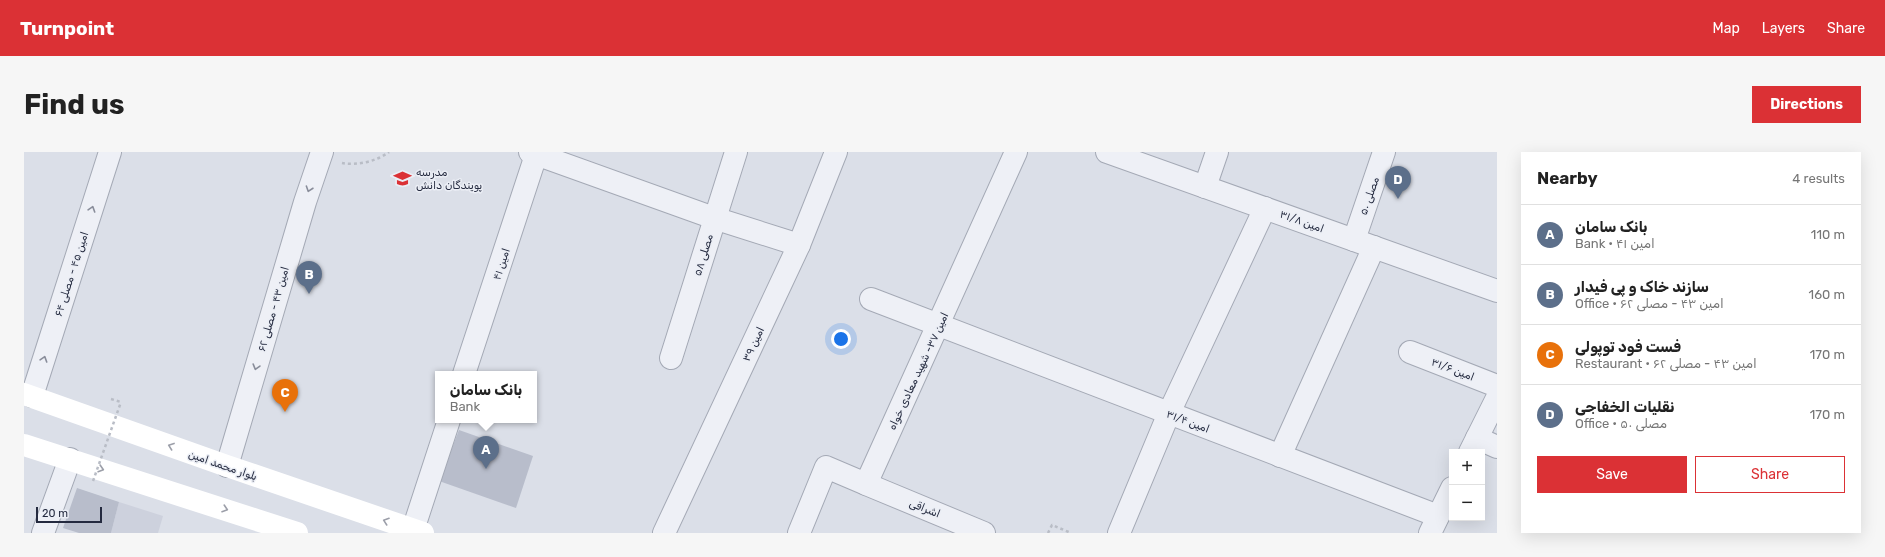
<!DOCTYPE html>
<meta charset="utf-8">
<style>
body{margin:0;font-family:Rubik,"Noto Sans Arabic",sans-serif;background:#f6f6f6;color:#222}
.controls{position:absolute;right:12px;bottom:12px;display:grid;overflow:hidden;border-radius:0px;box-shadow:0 4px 16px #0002}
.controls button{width:36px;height:36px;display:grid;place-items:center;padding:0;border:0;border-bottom:1px solid #e0e0e0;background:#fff;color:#222;font:20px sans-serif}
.scale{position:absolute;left:12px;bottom:10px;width:66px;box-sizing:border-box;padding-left:4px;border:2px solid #242a3f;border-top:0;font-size:11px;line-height:14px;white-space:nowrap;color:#242a3f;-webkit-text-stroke:3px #ebeef5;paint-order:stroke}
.you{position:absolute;left:817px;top:187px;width:14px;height:14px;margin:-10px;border:3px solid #fff;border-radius:50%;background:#1a73e8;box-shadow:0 0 0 6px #1a73e833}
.badge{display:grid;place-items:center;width:26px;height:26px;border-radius:50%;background:#db3135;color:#fff;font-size:13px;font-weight:700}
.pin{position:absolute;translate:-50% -33px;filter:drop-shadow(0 1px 2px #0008)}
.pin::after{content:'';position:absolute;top:21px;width:14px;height:12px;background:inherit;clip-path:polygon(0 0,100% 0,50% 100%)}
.popup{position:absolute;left:411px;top:219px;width:102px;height:52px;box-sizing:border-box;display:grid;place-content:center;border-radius:0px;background:#fff;filter:drop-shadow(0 1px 3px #0005);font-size:13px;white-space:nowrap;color:#767676}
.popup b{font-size:15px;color:#222}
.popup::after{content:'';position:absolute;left:50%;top:100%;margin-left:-8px;border:8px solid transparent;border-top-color:#fff}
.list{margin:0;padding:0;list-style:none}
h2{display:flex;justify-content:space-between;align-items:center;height:52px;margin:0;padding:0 16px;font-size:17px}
h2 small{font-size:13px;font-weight:400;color:#767676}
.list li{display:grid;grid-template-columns:26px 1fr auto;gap:12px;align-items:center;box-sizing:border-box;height:60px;padding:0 16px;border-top:1px solid #e0e0e0}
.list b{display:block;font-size:15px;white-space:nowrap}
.list p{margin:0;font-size:13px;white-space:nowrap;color:#767676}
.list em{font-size:13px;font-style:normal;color:#767676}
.actions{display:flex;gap:8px;padding:12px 16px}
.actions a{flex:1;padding:9px 0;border:1px solid #db3135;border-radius:0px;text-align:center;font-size:14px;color:#db3135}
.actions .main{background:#db3135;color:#fff}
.map{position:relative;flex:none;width:1473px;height:381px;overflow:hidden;border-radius:0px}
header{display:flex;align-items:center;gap:24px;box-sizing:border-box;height:56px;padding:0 20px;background:#db3135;color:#fff}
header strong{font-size:19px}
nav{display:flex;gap:22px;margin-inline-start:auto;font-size:14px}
.intro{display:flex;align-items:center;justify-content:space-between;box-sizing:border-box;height:96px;padding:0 24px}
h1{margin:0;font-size:28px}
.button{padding:10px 18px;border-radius:0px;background:#db3135;color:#fff;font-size:14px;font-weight:700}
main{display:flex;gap:24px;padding:0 24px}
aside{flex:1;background:#fff;border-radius:0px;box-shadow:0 4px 16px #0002}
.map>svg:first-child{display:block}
</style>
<header>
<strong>Turnpoint</strong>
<nav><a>Map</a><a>Layers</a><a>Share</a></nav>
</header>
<div class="intro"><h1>Find us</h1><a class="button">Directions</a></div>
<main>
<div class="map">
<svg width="1473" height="381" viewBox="0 0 1473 381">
<rect width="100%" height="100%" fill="#dbdfe8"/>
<path fill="#cdd1dd" d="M 95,350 L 139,364 L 134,381 L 87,381 Z"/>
<g fill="#b8bdcb">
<path d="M 435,278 L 509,304 L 492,356 L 415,329 Z"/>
<path d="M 53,336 L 95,350 L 87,381 L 55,381 L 39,376 Z"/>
</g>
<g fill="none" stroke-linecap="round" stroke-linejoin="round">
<defs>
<g id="street">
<path d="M 506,0 L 690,66 L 775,93"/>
<path d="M 1083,0 L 1473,139"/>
<path d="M 1181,35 L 1193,0"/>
<path d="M 1330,88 L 1360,0"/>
<path d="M 847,147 L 1414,364"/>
<path d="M 1386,200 L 1473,234"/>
<path d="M 647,206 L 712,0"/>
<path d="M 440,222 L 513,0"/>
<path d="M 8,244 L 86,0"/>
<path d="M 1453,286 L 1473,295"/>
<path d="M 1446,300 L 1473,246"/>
<path d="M 1256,304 L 1350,95"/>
<path d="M 203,314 L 281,50 L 298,0"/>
<path d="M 842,332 L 960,381"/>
<path d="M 389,378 L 425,268"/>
<path d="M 19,381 L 46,307"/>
<path d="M 640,381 L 775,93 L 812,0"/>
<path d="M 775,381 L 802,315 L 842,332 L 992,0"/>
<path d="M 1095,381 L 1145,261 L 1241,56"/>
<path d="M 1406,381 L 1428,336"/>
</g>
</defs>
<use href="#street" stroke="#a4a9b5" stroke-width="24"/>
<g stroke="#b9bdc6" stroke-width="2.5" stroke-dasharray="3 3" stroke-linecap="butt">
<path d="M 318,11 C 333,14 353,9 365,0"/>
<path d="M 87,247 L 97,250"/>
<path d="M 1024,381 L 1028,373 L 1047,381"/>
</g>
<use href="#street" stroke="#eef0f6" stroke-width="22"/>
<g stroke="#fff" stroke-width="22">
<path d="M 0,242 L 203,314 L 399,381"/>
<path d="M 0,293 L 273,381"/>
</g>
<path stroke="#b9bdc6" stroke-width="2.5" stroke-dasharray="3 3" stroke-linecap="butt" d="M 69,329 L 97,250"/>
</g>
<defs><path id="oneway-chevron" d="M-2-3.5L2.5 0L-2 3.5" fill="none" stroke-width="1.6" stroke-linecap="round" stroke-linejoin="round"/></defs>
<g stroke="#898d9a">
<use href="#oneway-chevron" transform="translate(285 37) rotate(109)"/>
<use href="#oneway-chevron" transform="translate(68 57) rotate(-72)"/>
<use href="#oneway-chevron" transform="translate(20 207) rotate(-72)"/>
<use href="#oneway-chevron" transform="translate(232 215) rotate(106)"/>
</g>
<g stroke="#9c9fa9">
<use href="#oneway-chevron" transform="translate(147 294) rotate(-160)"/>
<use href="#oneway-chevron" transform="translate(77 317) rotate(17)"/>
<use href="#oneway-chevron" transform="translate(201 357) rotate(18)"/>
<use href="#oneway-chevron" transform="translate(362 369) rotate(-161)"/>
</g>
<defs>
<symbol id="school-bare" viewBox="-9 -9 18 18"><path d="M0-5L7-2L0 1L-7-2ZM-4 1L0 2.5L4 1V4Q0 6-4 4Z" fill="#db3135" stroke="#ebeef5" stroke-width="2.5" paint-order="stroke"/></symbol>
</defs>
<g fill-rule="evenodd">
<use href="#school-bare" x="366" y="14" width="25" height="25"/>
</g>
<g text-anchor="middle" stroke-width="3" stroke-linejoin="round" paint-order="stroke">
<g font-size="11" fill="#242a3f" stroke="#ebeef5" text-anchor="start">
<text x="392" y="24">مدرسه<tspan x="392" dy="13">پویندگان دانش</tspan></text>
</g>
<g font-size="11" fill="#242a3f" stroke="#ebeef5">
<text transform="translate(1345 44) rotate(-71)" y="4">مصلی ۵۰</text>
<text transform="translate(1278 69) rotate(20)" y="4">امین ۳۱/۸</text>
<text transform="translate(679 103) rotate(-73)" y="4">مصلی ۵۸</text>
<text transform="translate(477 112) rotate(-72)" y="4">امین ۴۱</text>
<text transform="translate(47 122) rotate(-72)" y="4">امین ۴۵ - مصلی ۶۴</text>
<text transform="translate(249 157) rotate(-74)" y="4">امین ۴۳ - مصلی ۶۲</text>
<text transform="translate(729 192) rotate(-65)" y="4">امین ۳۹</text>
<text transform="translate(1429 217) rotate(21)" y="4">امین ۳۱/۶</text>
<text transform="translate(894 219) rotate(-65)" y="4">امین ۳۷- شهید معادی خواه</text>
<text transform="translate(1164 269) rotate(21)" y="4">امین ۳۱/۴</text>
<text transform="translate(199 313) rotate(19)" y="4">بلوار محمد امین</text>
<text transform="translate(901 356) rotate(22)" y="4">اشراقی</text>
</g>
</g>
</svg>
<div class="controls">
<button>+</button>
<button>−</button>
</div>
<div class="scale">20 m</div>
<div class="you"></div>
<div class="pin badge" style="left:462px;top:317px;background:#5c6f8a">A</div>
<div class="popup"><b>بانک سامان</b>Bank</div>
<div class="pin badge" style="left:285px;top:142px;background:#5c6f8a">B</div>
<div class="pin badge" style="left:261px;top:260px;background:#e8710a">C</div>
<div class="pin badge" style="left:1374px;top:47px;background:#5c6f8a">D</div>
</div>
<aside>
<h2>Nearby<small>4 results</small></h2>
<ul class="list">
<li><span class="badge" style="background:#5c6f8a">A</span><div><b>بانک سامان</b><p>Bank · امین ۴۱</p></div><em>110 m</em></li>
<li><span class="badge" style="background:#5c6f8a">B</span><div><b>سازند خاک و پی فیدار</b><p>Office · امین ۴۳ - مصلی ۶۲</p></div><em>160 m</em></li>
<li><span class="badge" style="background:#e8710a">C</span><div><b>فست فود توپولی</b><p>Restaurant · امین ۴۳ - مصلی ۶۲</p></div><em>170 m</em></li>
<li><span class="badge" style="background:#5c6f8a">D</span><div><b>نقلیات الخفاجی</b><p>Office · مصلی ۵۰</p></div><em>170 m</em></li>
</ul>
<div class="actions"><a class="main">Save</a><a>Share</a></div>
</aside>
</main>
